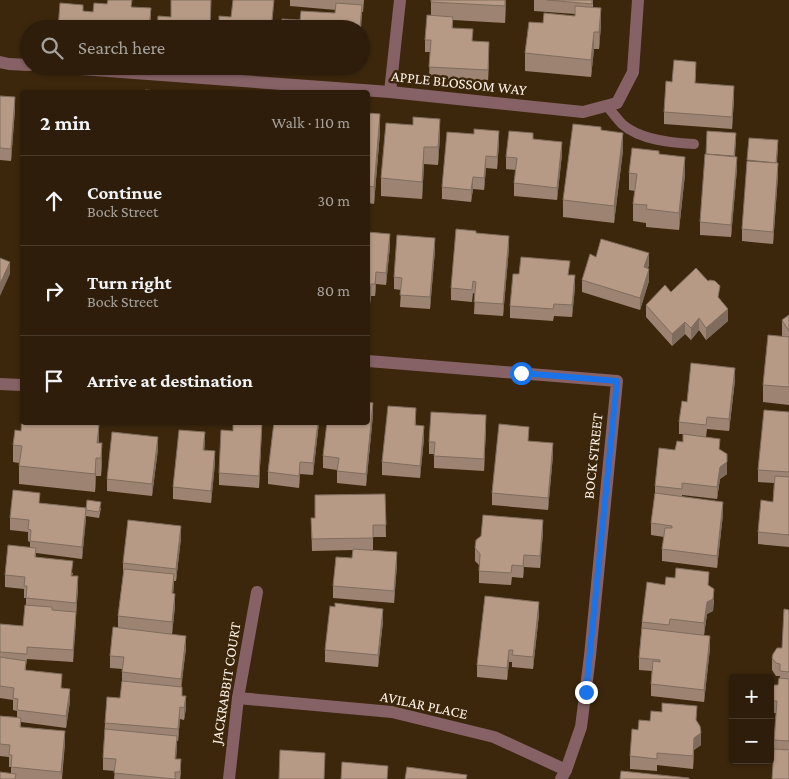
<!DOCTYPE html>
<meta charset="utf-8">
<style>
body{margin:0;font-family:"Crimson Pro",serif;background:#352613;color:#f1f3f6}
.controls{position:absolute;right:15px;bottom:15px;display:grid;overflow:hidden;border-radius:5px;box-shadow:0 1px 4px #0004}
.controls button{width:45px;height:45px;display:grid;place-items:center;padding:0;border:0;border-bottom:1px solid #483b2b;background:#2d1d0a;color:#f1f3f6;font:25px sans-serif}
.stop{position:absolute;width:15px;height:15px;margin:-11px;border:4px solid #1a73e8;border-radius:50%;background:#fff}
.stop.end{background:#1a73e8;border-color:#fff;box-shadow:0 1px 5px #0008}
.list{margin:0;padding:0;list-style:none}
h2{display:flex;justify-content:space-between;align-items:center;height:65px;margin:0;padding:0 20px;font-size:21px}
h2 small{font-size:16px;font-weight:400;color:#a7a29c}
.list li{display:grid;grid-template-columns:32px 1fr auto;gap:15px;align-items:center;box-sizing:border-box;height:90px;padding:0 20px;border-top:1px solid #483b2b}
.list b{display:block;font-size:19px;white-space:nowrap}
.list p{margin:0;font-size:16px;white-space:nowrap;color:#a7a29c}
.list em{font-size:16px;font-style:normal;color:#a7a29c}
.icon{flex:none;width:28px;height:28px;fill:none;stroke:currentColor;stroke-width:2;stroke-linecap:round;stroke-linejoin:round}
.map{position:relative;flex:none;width:789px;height:779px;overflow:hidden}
.search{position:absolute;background:#2d1d0a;box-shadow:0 1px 4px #0004;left:20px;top:20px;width:350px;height:55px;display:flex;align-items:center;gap:12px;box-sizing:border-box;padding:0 18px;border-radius:28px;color:#a7a29c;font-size:19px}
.panel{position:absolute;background:#2d1d0a;box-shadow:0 1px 4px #0004;left:20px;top:90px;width:350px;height:335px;border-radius:5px}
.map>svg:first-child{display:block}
</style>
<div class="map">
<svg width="789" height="779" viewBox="0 0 789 779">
<rect width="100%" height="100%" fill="#3c270d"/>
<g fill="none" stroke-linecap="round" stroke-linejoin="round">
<path stroke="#866266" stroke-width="10" d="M 607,106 C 612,112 617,119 622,124 C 640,140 671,143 694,144"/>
<g stroke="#866266" stroke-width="12">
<path d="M 0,62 L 9,64 L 29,65"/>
<path d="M 40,66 L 390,92 L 583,112 L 617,103 L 633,72 L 638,0"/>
<path d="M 390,92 L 400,0"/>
<path d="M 368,361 L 617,381 L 590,656 L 581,727 L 566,770 L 561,779"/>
<path d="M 0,384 L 22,385"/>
<path d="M 238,698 L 392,712 L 494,737 L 566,770"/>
<path d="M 229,779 L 238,698 L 257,592"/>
</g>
</g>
<g fill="#9d8472">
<path d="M 290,0 L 364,0 L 363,12 L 362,12 L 361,29 L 281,29 L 300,20 L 335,13 L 336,10 L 290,6 Z"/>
<path d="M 431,0 L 506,0 L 505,23 L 453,20 L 453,28 L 473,41 L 489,54 L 488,82 L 429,79 L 430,52 L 425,52 L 425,40 L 431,15 Z"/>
<path d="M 534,0 L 593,0 L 593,7 L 601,25 L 599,49 L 594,49 L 591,77 L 525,71 L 525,53 L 543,23 L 575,16 L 575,14 L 534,11 Z"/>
<path d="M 132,7 L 151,29 L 58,29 L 83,11 L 93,12 Z"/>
<path d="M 280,66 L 353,66 L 353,72 L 280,68 Z"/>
<path d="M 696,74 L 695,83 L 734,98 L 732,129 L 664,124 L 664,112 L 672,82 Z"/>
<path d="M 0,96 L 15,109 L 11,161 L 0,160 Z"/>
<path d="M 22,97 L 22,131 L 21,131 Z"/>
<path d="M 368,113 L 380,132 L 374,204 L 368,203 Z"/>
<path d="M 386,123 L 440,136 L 438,165 L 424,164 L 422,199 L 381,196 L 381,178 Z"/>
<path d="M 601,130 L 623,150 L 614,223 L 563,217 L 563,200 Z"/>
<path d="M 533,139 L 562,154 L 557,200 L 514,196 L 514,183 L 516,170 L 506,169 L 506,157 Z"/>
<path d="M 736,139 L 735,156 L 737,169 L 731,237 L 700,235 L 700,222 Z"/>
<path d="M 499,143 L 497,169 L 486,168 L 484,190 L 473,189 L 471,202 L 442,199 L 442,187 Z"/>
<path d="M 778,146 L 777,163 L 778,175 L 773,244 L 742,241 L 742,229 Z"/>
<path d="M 659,154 L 685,174 L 679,230 L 646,227 L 646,223 L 633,221 L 633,204 L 635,191 L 629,190 L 629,173 Z"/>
<path d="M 368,232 L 390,246 L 386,285 L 376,284 L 375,296 L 371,296 L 370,304 L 368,303 Z"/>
<path d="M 476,233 L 509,248 L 503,316 L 474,314 L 475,294 L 473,293 L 472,302 L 451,300 L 451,288 Z"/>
<path d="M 435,250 L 430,309 L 400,307 L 401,290 L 394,289 L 394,277 Z"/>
<path d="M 596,257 L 649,265 L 648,268 L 649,281 L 640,310 L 582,292 L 582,280 Z"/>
<path d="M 519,274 L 570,275 L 575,287 L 572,317 L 554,316 L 553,321 L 510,318 L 510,306 Z"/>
<path d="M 671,292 L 720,299 L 728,321 L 706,340 L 699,330 L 691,340 L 685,334 L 672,346 L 646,317 L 646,305 Z"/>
<path d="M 789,315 L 789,405 L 763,402 L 763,385 L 782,336 L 782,320 Z"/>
<path d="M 735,380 L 729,431 L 707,429 L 706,437 L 720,450 L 727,474 L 720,479 L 717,499 L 682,495 L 682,497 L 723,514 L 717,568 L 662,561 L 662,549 L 664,537 L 651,535 L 651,523 L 655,493 L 655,486 L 675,450 L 683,442 L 683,434 L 679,434 L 679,422 L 687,402 Z"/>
<path d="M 789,412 L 789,547 L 758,544 L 758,532 L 773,502 L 774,483 L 758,482 L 758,470 Z"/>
<path d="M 373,415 L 366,486 L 337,483 L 337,470 L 323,468 L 323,456 Z"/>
<path d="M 416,420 L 416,425 L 424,438 L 420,478 L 382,475 L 382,462 Z"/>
<path d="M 262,422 L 259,488 L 219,485 L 219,473 L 233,431 Z"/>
<path d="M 274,422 L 319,422 L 313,475 L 300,474 L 299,488 L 268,484 L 268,472 Z"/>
<path d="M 486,427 L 484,471 L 434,468 L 434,454 L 429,454 L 429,442 Z"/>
<path d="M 529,441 L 553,455 L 548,510 L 492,505 L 492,493 Z"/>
<path d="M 99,443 L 102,461 L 101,476 L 96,476 L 95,492 L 19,484 L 19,463 L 13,462 L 13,445 Z"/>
<path d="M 205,444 L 204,450 L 215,463 L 211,503 L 173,499 L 173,487 Z"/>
<path d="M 158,449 L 152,496 L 107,491 L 107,479 Z"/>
<path d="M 385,494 L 386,537 L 373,537 L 373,550 L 368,550 L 397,564 L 394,603 L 333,598 L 333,586 L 352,558 L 353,550 L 312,551 L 311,518 L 315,518 Z"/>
<path d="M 40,503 L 86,508 L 101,508 L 99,518 L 86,516 L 82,559 L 36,553 L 36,557 L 73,573 L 72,576 L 78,588 L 76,615 L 73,662 L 27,659 L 26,666 L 26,670 L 62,688 L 70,701 L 66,728 L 21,722 L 21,727 L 65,743 L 62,779 L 0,779 L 11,774 L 11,767 L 9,767 L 9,757 L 0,756 L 0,716 L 17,717 L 17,711 L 13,710 L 13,700 L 0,698 L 0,624 L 23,626 L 26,605 L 26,598 L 24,598 L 24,589 L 5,587 L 5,575 L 30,547 L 30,542 L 28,541 L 28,532 L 10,530 L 10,518 Z"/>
<path d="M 543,532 L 540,568 L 524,567 L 523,578 L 512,577 L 511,585 L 479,583 L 479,565 L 475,561 L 475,548 Z"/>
<path d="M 181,538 L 176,581 L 174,581 L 173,593 L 175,606 L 172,634 L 186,648 L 181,686 L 182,696 L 186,708 L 184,720 L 180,719 L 178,741 L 177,741 L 176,759 L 181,771 L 180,779 L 114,779 L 115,771 L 103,770 L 103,758 L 105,723 L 120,698 L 122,681 L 122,669 L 110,668 L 110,656 L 118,628 L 118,616 L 123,575 L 123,563 Z"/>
<path d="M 665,585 L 709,586 L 714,601 L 713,611 L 707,614 L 704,635 L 710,648 L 704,702 L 651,696 L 651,684 L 652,671 L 639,670 L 639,658 L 642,622 Z"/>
<path d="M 789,610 L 789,779 L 774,752 L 774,740 L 776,713 L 773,713 L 770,706 L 770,689 L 778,685 L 780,678 L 780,676 L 776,676 L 772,670 L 772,658 L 782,648 Z"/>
<path d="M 539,614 L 533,669 L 512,667 L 512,662 L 509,662 L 507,680 L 477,677 L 477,665 Z"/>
<path d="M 383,621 L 378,667 L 325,662 L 325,650 Z"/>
<path d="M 650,721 L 697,721 L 701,745 L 694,750 L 693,769 L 657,765 L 657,771 L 630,769 L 630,756 L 638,730 Z"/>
</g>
<g fill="#7f6c5d">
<path d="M 274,0 L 272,29 L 271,29 Z"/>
<path d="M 505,0 L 506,0 L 505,23 Z"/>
<path d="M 151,8 L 151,29 L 149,29 Z"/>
<path d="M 601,8 L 601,25 L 599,49 L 599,32 Z"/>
<path d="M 594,32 L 594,49 L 591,77 L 591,60 Z"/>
<path d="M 489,42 L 489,54 L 488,82 L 488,70 Z"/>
<path d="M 734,86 L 734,98 L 732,129 L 732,117 Z"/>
<path d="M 15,97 L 15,109 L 11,161 L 11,149 Z"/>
<path d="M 380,114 L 380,132 L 374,204 L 374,187 Z"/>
<path d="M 440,119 L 440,136 L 438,165 L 438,147 Z"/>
<path d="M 499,131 L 499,143 L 497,169 L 497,157 Z"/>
<path d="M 623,133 L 623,150 L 614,223 L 614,206 Z"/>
<path d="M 562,142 L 562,154 L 557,200 L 557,188 Z"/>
<path d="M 424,147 L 424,164 L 422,199 L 422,182 Z"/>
<path d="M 486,156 L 486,168 L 484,190 L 484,178 Z"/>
<path d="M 685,157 L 685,174 L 679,230 L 679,213 Z"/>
<path d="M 737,157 L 737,169 L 731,237 L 731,225 Z"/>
<path d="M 778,163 L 778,175 L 773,244 L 773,232 Z"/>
<path d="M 473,177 L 473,189 L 471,202 L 471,190 Z"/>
<path d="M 390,234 L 390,246 L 386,285 L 386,273 Z"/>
<path d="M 509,236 L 509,248 L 503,316 L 503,304 Z"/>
<path d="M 435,238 L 435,250 L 430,309 L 430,297 Z"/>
<path d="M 649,253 L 649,265 L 644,279 L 644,267 Z"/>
<path d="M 10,262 L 10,274 L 0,296 L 0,284 Z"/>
<path d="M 649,269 L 649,281 L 640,310 L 640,298 Z"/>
<path d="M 376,272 L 376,284 L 375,296 L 375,284 Z"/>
<path d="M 575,275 L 575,287 L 572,317 L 572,305 Z"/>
<path d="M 371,284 L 371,296 L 370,304 L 370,292 Z"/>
<path d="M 728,309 L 728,321 L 706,340 L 706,328 Z"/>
<path d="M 699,318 L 699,330 L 691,340 L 691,328 Z"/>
<path d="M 685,322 L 685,334 L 672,346 L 672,334 Z"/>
<path d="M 735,368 L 735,380 L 729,431 L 729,419 Z"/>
<path d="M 373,403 L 373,415 L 366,486 L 366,474 Z"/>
<path d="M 416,408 L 416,420 L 415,437 L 415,425 Z"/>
<path d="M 486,415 L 486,427 L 484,471 L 484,459 Z"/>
<path d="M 262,422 L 262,427 L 259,488 L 259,476 Z"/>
<path d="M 318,422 L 319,422 L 313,475 L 313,463 Z"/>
<path d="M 99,425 L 99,442 L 97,460 L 97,443 Z"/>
<path d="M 424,426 L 424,438 L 420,478 L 420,466 Z"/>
<path d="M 205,432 L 205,444 L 203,462 L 203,450 Z"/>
<path d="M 158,437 L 158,449 L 152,496 L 152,484 Z"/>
<path d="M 102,443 L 102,461 L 101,476 L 101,458 Z"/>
<path d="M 553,443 L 553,455 L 548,510 L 548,498 Z"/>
<path d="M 215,451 L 215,463 L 211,503 L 211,491 Z"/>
<path d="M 96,458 L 96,476 L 95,492 L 95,474 Z"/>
<path d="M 300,462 L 300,474 L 299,488 L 299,476 Z"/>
<path d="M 727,462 L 727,474 L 720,479 L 717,499 L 717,487 L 720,467 Z"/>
<path d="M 723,502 L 723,514 L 717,568 L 717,556 Z"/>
<path d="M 86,508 L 86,520 L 82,559 L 82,547 Z"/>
<path d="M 543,520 L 543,532 L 540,568 L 540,556 Z"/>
<path d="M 181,526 L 181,538 L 176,581 L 176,569 Z"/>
<path d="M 397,552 L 397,564 L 394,603 L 394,591 Z"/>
<path d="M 524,555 L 524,567 L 523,578 L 523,566 Z"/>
<path d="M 174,574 L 174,586 L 172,605 L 172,593 Z"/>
<path d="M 78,576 L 78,588 L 76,615 L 76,603 Z"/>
<path d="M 714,589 L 713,611 L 707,614 L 704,635 L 704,623 L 707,602 Z"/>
<path d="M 175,594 L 175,606 L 172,634 L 172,622 Z"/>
<path d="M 539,602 L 539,614 L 533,669 L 533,657 Z"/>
<path d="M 383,609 L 383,621 L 378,667 L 378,655 Z"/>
<path d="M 76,612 L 76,624 L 73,662 L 73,650 Z"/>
<path d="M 186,636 L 186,648 L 181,691 L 181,679 Z"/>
<path d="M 710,636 L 710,648 L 704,702 L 704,690 Z"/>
<path d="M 509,650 L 509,662 L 507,680 L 507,668 Z"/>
<path d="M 70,689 L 70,701 L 66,728 L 66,716 Z"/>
<path d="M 186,696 L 186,708 L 184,720 L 184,708 Z"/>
<path d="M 180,707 L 180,719 L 178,741 L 178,729 Z"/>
<path d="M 65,731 L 65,743 L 61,779 L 61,772 Z"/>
<path d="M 701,733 L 701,745 L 694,750 L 693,769 L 693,756 L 694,738 Z"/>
<path d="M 177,736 L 177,748 L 175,771 L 175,759 Z"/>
<path d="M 181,759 L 181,771 L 180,779 L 180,772 Z"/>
</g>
<g fill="#b69a85" stroke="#7f6c5d">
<path d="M 108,0 L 132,0 L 131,7 L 151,8 L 149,29 L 91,29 L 92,24 L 82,23 L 81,29 L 58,29 L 60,3 L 83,5 L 83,11 L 93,12 L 94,3 L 107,4 Z"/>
<path d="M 171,0 L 211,0 L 210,29 L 157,29 L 158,16 L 171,17 Z"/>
<path d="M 233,0 L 274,0 L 271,29 L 219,29 L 219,16 L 231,17 Z"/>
<path d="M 431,0 L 505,0 L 505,6 L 431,2 Z"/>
<path d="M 547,0 L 592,0 L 592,4 Z"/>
<path d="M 336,3 L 362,5 L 360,28 L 281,29 L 282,19 L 300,20 L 301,11 L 335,13 Z"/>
<path d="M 575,6 L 601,8 L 599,32 L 594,32 L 591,60 L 525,53 L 529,22 L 543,23 L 544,13 L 575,16 Z"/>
<path d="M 427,15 L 453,17 L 452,28 L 473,29 L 472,41 L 489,42 L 488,70 L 429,67 L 431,40 L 425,40 Z"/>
<path d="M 674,60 L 696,62 L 695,83 L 734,86 L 732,117 L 664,112 L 666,81 L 672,82 Z"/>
<path d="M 145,90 L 171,92 L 145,92 Z"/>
<path d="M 0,96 L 15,97 L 11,149 L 0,148 Z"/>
<path d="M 22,97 L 22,119 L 21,119 Z"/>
<path d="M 368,113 L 380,114 L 374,187 L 368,186 Z"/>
<path d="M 413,117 L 440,119 L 438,147 L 424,147 L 422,182 L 381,178 L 386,123 L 413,125 Z"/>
<path d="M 573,124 L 601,127 L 601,130 L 623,133 L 614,206 L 563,200 Z"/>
<path d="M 474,129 L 499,131 L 497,157 L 486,156 L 484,178 L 473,177 L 471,190 L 442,187 L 447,132 L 474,134 Z"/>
<path d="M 509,131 L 533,133 L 533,139 L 562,142 L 557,188 L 514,183 L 517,158 L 506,157 Z"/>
<path d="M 707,131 L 736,133 L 734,156 L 706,154 Z"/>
<path d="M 749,138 L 778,140 L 776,163 L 747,160 Z"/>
<path d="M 632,148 L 659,151 L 659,154 L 685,157 L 679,213 L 646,209 L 647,205 L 633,204 L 637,174 L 629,173 Z"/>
<path d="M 705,154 L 737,157 L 731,225 L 700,222 Z"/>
<path d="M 747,161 L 778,163 L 773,232 L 742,229 Z"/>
<path d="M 456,229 L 476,231 L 476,233 L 509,236 L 503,304 L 474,302 L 476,282 L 473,281 L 472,290 L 451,288 Z"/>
<path d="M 368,232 L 390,234 L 386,273 L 376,272 L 375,284 L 371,284 L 370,292 L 368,291 Z"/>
<path d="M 397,235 L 435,238 L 430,297 L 400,295 L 402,278 L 394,277 Z"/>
<path d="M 601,239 L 649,253 L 644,267 L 649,269 L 640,298 L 582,280 L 590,254 L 596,257 Z"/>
<path d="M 521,257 L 570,261 L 568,275 L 575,275 L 572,305 L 554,304 L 553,309 L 510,306 L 513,274 L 519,274 Z"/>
<path d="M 0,258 L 10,262 L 0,284 Z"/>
<path d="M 696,268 L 708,281 L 710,280 L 715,281 L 720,286 L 718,297 L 728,309 L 706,328 L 699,318 L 691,328 L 685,322 L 672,334 L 646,305 L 665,285 L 671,292 Z"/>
<path d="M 789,315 L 789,331 L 782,320 Z"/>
<path d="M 768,335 L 789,337 L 789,387 L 763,385 Z"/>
<path d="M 691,363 L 735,368 L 729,419 L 707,417 L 706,425 L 679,422 L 682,401 L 687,402 Z"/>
<path d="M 368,402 L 373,403 L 366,474 L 337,471 L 339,458 L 323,456 L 327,422 L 368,422 Z"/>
<path d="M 388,406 L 416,408 L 415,425 L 424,426 L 420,466 L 382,462 Z"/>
<path d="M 764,410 L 789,412 L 789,472 L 758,470 Z"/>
<path d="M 431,412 L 486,415 L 484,459 L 434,456 L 435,442 L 429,442 Z"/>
<path d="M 22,416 L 22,422 L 80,422 L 99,425 L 97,443 L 102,443 L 101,458 L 96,458 L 95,474 L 19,466 L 22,446 L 13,445 L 15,430 L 21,431 Z"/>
<path d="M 233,422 L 262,422 L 259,476 L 219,473 L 221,430 L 233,431 Z"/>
<path d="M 274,422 L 318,422 L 313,463 L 300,462 L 299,476 L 268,472 Z"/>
<path d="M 499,424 L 529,427 L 528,441 L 553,443 L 548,498 L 492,493 Z"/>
<path d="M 179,430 L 205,432 L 203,450 L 215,451 L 211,491 L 173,487 Z"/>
<path d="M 112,432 L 158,437 L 152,484 L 107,479 Z"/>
<path d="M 683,434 L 720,439 L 719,449 L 727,454 L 727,462 L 720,467 L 717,487 L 682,483 L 682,489 L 655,486 L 659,448 L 675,450 L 677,441 L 683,442 Z"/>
<path d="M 775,476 L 789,477 L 789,535 L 758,532 L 761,500 L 773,502 Z"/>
<path d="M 13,490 L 40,493 L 39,503 L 86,508 L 82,547 L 30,541 L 31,530 L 28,529 L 29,520 L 10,518 Z"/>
<path d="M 655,493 L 723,502 L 717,556 L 662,549 L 665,528 L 672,528 L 672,526 L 651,523 Z"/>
<path d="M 385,494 L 386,525 L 373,525 L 373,538 L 312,539 L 311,518 L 315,518 L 315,495 Z"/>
<path d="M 87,500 L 101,502 L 99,512 L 86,510 Z"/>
<path d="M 483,515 L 543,520 L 540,556 L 524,555 L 523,566 L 512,565 L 511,573 L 479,571 L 480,554 L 475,548 L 476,540 L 481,536 Z"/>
<path d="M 128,520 L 181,526 L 176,569 L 123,563 Z"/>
<path d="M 8,545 L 36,548 L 35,557 L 73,561 L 71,576 L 78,576 L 76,603 L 26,598 L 27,586 L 24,586 L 25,577 L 5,575 Z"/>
<path d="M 353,549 L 397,552 L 394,591 L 333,586 L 336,557 L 352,558 Z"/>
<path d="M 676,568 L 709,572 L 708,585 L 714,589 L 713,599 L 707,602 L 704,623 L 670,619 L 669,625 L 642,622 L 647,582 L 665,585 L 666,577 L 675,578 Z"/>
<path d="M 124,569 L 174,574 L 172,593 L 175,594 L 172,622 L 118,616 Z"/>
<path d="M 485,596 L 539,602 L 533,657 L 512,655 L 513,650 L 509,650 L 507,668 L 477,665 Z"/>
<path d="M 335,603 L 383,609 L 378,655 L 325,650 L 330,606 L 335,607 Z"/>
<path d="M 25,605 L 52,607 L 52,610 L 76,612 L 73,650 L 27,647 L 27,654 L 0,652 L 0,624 L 23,626 Z"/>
<path d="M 784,609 L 789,610 L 789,672 L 780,671 L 780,664 L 776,663 L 772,658 L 773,654 L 777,648 L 782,648 Z"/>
<path d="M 113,627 L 186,636 L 181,679 L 122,672 L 124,657 L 110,656 Z"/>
<path d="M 642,628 L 710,636 L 704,690 L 651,684 L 653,661 L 660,662 L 660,660 L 639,658 Z"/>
<path d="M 0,657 L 26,661 L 25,670 L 62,674 L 61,688 L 70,689 L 66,716 L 17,710 L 18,699 L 13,698 L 14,688 L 0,686 Z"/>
<path d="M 779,678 L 789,679 L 789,741 L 774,740 L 777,701 L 773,701 L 770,694 L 770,689 L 774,685 L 778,685 Z"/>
<path d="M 122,681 L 182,687 L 182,696 L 186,696 L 184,708 L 180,707 L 178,729 L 105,723 L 107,697 L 120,698 Z"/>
<path d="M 662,703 L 697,706 L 696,720 L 700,726 L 701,733 L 694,738 L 693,756 L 657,753 L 657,759 L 630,756 L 632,729 L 638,730 L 639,720 L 650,721 L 651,711 L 662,712 Z"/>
<path d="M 0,716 L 21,718 L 20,727 L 65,731 L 61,772 L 11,767 L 12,755 L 9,755 L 10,745 L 0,744 Z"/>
<path d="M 105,729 L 177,736 L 175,759 L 181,759 L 180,772 L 175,772 L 175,779 L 114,773 L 116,759 L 103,758 Z"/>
<path d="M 774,749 L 789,750 L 789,779 L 772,779 Z"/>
<path d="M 280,750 L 325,753 L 324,779 L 279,779 Z"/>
<path d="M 342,762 L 388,766 L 387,779 L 341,779 Z"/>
<path d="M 407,767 L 467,775 L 466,779 L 405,779 Z"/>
<path d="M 621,771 L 689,778 L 689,779 L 620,779 Z"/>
<path d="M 0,772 L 16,774 L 15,779 L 0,779 Z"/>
</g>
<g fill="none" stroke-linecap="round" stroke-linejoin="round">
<path stroke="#1a73e8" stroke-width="6" d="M 521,373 L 617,381 L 586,692"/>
</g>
<g text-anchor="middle" stroke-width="5" stroke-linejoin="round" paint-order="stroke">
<g font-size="15" fill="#fef2e6" stroke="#3c270d">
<text transform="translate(459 83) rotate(6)" y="5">APPLE BLOSSOM WAY</text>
<text transform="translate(593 456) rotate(-84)" y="5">BOCK STREET</text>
<text transform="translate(226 683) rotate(-81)" y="5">JACKRABBIT COURT</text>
<text transform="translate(424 705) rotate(12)" y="5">AVILAR PLACE</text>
</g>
</g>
</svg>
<div class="controls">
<button>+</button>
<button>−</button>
</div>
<div class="stop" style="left:521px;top:373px"></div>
<div class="stop end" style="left:586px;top:692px"></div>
<div class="search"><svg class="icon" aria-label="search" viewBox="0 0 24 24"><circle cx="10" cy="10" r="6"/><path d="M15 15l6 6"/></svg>Search here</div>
<section class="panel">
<h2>2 min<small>Walk · 110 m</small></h2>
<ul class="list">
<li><svg class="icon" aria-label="ahead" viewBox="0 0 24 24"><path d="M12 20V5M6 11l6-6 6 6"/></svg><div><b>Continue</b><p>Bock Street</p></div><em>30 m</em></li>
<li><svg class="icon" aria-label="right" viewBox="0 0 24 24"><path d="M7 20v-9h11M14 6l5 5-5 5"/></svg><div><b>Turn right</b><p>Bock Street</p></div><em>80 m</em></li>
<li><svg class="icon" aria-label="arrive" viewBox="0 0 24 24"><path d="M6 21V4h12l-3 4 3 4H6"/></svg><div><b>Arrive at destination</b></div></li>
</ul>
</section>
</div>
